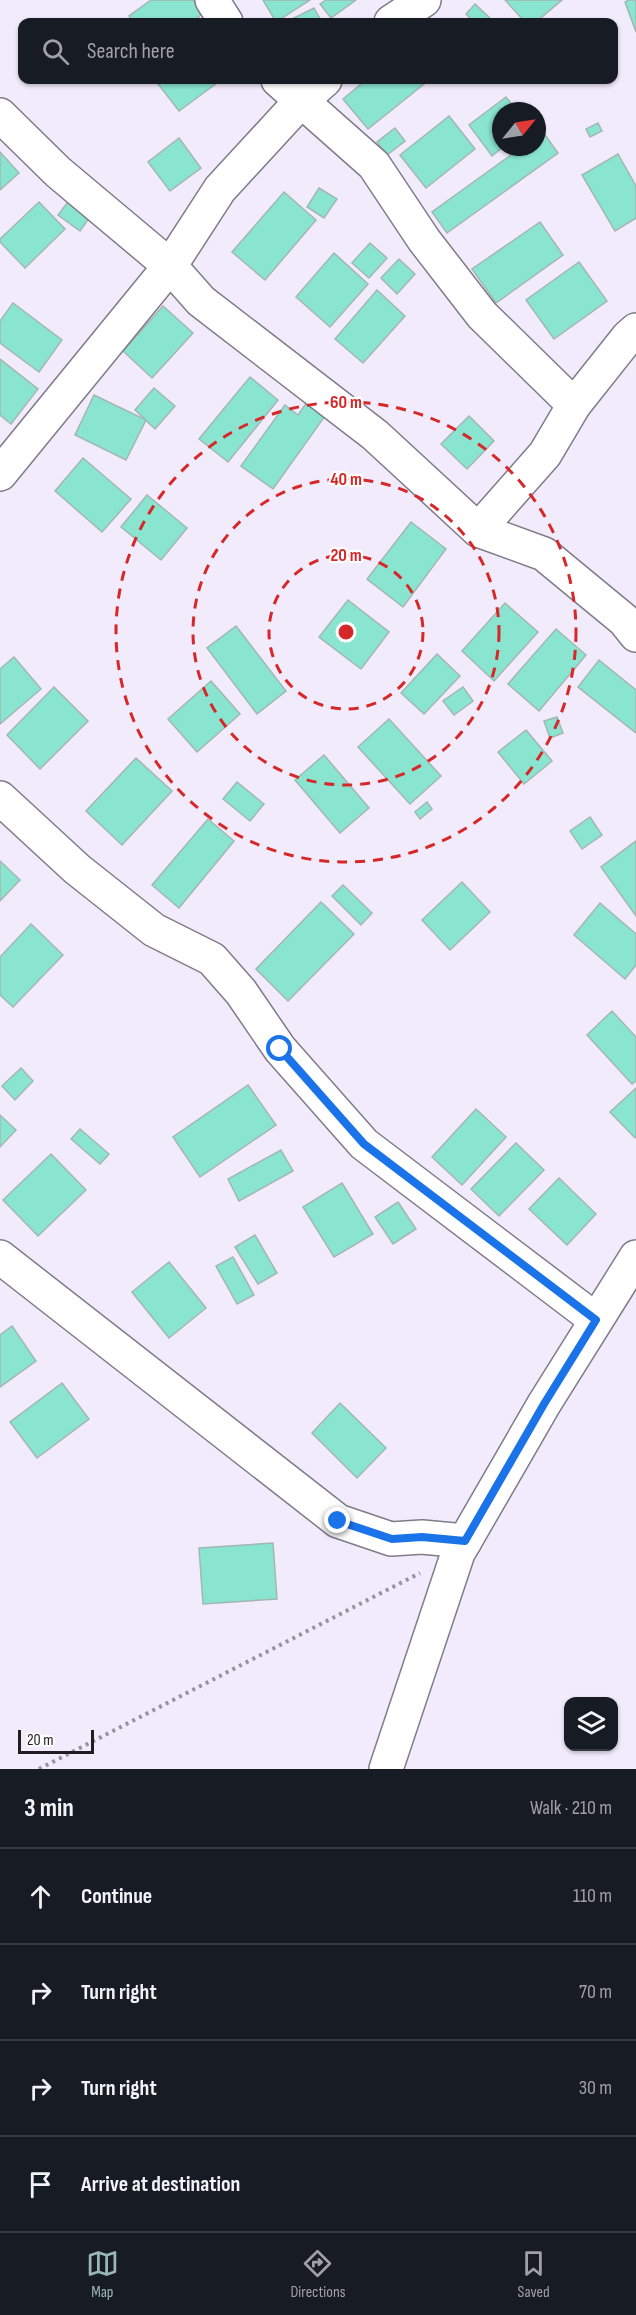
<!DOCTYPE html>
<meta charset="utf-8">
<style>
body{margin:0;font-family:"Sofia Sans Condensed",sans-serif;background:#242831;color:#f1f3f6}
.controls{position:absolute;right:18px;bottom:18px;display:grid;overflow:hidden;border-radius:12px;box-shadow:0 2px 4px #0004}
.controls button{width:54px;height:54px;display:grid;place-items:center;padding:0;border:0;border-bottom:2px solid #363941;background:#171b24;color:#f1f3f6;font:30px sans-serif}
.compass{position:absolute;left:492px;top:102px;width:54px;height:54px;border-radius:50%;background:#171b24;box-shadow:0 2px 4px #0004;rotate:60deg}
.scale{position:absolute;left:18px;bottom:15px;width:76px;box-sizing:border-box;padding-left:6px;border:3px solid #1f1c22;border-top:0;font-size:16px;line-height:21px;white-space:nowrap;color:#1f1c22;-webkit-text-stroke:4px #fff;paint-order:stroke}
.stop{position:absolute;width:18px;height:18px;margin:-14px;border:4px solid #1a73e8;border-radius:50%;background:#fff}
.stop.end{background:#1a73e8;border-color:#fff;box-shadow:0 2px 6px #0008}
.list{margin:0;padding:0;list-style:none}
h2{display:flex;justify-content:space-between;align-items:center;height:78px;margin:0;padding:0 24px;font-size:26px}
h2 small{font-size:20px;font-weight:400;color:#9ea1a6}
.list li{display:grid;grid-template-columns:39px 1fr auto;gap:18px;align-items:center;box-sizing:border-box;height:96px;padding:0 24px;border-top:2px solid #363941}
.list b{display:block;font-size:22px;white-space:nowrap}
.list em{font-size:20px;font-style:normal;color:#9ea1a6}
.icon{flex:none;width:33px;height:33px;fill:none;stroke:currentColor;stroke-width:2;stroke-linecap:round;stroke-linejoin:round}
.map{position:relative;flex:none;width:636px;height:1769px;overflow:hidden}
.search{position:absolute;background:#171b24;box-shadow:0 2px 4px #0004;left:18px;right:18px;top:18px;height:66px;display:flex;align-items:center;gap:15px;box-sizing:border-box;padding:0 21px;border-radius:12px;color:#9ea1a6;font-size:22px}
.sheet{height:462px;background:#171b24}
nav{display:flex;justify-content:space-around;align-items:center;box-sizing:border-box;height:84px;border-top:2px solid #363941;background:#171b24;font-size:16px;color:#9ea1a6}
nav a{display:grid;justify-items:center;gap:3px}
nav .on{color:#99b8b4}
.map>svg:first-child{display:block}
</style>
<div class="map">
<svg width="636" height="1769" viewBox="0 0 636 1769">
<rect width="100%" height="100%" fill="#f2ebfc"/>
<g fill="#8ae5d0" stroke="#a3b7b2" stroke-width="1.5">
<path d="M 151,0 L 193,0 L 203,13 L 194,21 L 195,22 L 134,22 L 129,16 Z"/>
<path d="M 263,0 L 310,0 L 276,22 Z"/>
<path d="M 326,0 L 356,0 L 331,18 L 320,4 Z"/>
<path d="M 505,0 L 562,0 L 536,22 L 525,22 Z"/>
<path d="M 629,0 L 636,0 L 636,32 L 625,2 Z"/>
<path d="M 475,4 L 494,22 L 474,22 L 466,14 Z"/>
<path d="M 314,8 L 322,22 L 286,22 Z"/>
<path d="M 155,80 L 221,80 L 179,111 Z"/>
<path d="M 366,80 L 429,80 L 368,129 L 343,99 Z"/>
<path d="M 506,97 L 517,111 L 501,111 L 501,147 L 503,147 L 492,156 L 469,125 Z"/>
<path d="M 449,116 L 475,149 L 426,188 L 400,155 Z"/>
<path d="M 598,123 L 602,131 L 590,137 L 586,129 Z"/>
<path d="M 395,128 L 405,141 L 387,155 L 377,142 Z"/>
<path d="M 543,132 L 558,153 L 447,233 L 432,212 L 522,147 L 537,147 L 537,136 Z"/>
<path d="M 179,138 L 201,168 L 170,191 L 148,162 Z"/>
<path d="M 0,152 L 19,173 L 0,190 Z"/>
<path d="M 618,154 L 636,186 L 636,218 L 615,231 L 582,175 Z"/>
<path d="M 319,188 L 337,199 L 324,218 L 307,207 Z"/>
<path d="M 284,192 L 316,220 L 265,280 L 232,252 Z"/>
<path d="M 71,198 L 92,214 L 80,231 L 58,215 Z"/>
<path d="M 39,202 L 65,229 L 25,268 L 0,242 L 0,239 Z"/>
<path d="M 540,222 L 563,255 L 496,303 L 472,269 Z"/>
<path d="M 370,243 L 387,258 L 369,278 L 352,263 Z"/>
<path d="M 334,253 L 368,284 L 330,327 L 296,297 Z"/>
<path d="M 399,259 L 415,274 L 397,294 L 381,278 Z"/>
<path d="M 579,262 L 607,301 L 554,339 L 526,300 Z"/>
<path d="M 377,290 L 405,316 L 363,363 L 335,339 Z"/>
<path d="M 13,303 L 62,340 L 39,372 L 0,343 L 0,321 Z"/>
<path d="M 163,306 L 193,333 L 152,378 L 123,351 Z"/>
<path d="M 0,359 L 38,389 L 11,424 L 0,415 Z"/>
<path d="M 250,377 L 278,400 L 228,462 L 199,439 Z"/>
<path d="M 154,388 L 175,406 L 155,429 L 135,410 Z"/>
<path d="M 94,395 L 146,420 L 126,460 L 75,435 Z"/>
<path d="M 307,402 L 325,416 L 273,489 L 241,466 L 285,405 L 298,415 Z"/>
<path d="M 469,416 L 494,441 L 467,469 L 441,444 Z"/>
<path d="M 83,458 L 131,499 L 102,532 L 55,491 Z"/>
<path d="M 147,495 L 187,528 L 161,560 L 121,527 Z"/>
<path d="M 411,522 L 446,549 L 403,607 L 367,579 Z"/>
<path d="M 348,600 L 389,632 L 361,669 L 319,637 Z"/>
<path d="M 505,603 L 538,632 L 494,681 L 462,651 Z"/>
<path d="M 236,626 L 286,691 L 257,714 L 207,648 Z"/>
<path d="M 556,629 L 586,655 L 539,711 L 508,684 Z"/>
<path d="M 437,654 L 460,676 L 424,714 L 401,693 Z"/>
<path d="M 14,657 L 41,689 L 0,724 L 0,669 Z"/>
<path d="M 599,660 L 636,690 L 636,733 L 578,687 Z"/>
<path d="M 211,681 L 240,714 L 197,752 L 168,719 Z"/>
<path d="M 54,687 L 88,721 L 40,769 L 7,735 Z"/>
<path d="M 463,687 L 473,701 L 454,715 L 443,701 Z"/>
<path d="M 557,717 L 563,733 L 550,738 L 544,721 Z"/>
<path d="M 389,719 L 441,776 L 410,804 L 358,747 Z"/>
<path d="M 526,730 L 552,761 L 524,784 L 498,752 Z"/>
<path d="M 324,755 L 369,808 L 340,833 L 295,780 Z"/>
<path d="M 136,758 L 172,791 L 122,845 L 86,811 Z"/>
<path d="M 237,782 L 264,804 L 250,821 L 223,799 Z"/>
<path d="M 427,802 L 432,809 L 420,819 L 415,812 Z"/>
<path d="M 590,817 L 602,835 L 582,849 L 570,831 Z"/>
<path d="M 208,819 L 234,841 L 179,908 L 152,885 Z"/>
<path d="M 636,841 L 636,916 L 601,867 Z"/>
<path d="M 0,861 L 20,880 L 0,901 Z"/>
<path d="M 462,882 L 490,912 L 450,950 L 422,920 Z"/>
<path d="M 343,885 L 372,913 L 361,925 L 332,896 Z"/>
<path d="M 321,902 L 354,934 L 288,1001 L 256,969 Z"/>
<path d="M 600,903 L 636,934 L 636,965 L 625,979 L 574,935 Z"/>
<path d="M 31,924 L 63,955 L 13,1007 L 0,995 L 0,957 Z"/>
<path d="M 612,1011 L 636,1037 L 636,1081 L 632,1084 L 587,1035 Z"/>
<path d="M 21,1068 L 33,1081 L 15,1100 L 2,1086 Z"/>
<path d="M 248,1085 L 276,1125 L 200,1177 L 173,1137 Z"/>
<path d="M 636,1088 L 636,1137 L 635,1138 L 610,1112 Z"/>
<path d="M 476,1109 L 506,1137 L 462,1185 L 432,1157 Z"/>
<path d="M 0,1115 L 16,1130 L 0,1147 Z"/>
<path d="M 80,1129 L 109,1154 L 100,1164 L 71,1139 Z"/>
<path d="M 516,1143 L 544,1170 L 499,1216 L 471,1189 Z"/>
<path d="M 281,1150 L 293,1171 L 239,1201 L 228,1179 Z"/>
<path d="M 51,1154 L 86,1190 L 38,1236 L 3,1200 Z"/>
<path d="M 559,1178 L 596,1214 L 567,1245 L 529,1209 Z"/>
<path d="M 342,1183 L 373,1234 L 334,1257 L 303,1207 Z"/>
<path d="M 398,1202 L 416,1229 L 393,1244 L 375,1217 Z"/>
<path d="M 255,1235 L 277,1273 L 258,1284 L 235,1247 Z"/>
<path d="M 233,1257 L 254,1295 L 237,1304 L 216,1266 Z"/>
<path d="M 169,1262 L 206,1308 L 169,1338 L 132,1292 Z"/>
<path d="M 12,1326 L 36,1361 L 0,1387 L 0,1335 Z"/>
<path d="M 62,1383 L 89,1419 L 37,1458 L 10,1422 Z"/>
<path d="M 340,1403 L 386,1448 L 357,1478 L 312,1433 Z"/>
<path d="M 273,1543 L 277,1599 L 203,1604 L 199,1548 Z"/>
</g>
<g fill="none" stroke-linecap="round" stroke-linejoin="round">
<defs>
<g id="minor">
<path d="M 212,0 L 226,22"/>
<path d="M 391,22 L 424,0"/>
<path d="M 278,80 L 374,165 L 424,240 L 482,315 L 574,405"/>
<path d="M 0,115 L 58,172 L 170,266 L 201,301 L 375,435 L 478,530 L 544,554 L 624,620 L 636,635"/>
<path d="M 0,474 L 170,266 L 220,189 L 301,101 L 325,80"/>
<path d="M 478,530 L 545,454 L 574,405 L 628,337 L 636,330"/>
<path d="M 0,798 L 77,869 L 154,930 L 212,959 L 241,992 L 280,1049 L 364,1144 L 596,1320"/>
<path d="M 0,1257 L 338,1521 L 391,1539 L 422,1537 L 465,1541"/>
<path d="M 386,1769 L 458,1553 L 544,1404 L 636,1257"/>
</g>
</defs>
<use href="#minor" stroke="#807a89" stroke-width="36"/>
<path stroke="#97929e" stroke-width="4" stroke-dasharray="3 4.5" stroke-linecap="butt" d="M 39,1769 L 420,1573"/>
<use href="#minor" stroke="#fff" stroke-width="33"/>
</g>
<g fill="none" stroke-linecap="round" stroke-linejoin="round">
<path stroke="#1a73e8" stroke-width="8" d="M 280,1049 L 364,1144 L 596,1320 L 544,1404 L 465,1541 L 422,1537 L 392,1539 L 338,1521"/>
</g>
<g fill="none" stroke="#d62828" stroke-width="3" stroke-dasharray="10 8">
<circle cx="346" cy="632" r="77"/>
<circle cx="346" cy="632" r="153"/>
<circle cx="346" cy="632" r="230"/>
</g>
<circle cx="346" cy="632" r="9" fill="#d62828" stroke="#fff" stroke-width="3"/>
<g font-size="18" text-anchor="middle" font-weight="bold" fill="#d62828" stroke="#fff" stroke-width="4.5" stroke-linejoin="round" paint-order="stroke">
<text x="346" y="408">60 m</text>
<text x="346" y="485">40 m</text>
<text x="346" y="561">20 m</text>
</g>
</svg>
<div class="controls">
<button><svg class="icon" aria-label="layers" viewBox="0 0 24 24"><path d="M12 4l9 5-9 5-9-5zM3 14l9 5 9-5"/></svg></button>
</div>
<svg class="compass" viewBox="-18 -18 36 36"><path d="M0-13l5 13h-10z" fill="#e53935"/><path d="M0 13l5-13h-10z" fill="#9ea1a6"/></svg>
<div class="scale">20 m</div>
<div class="stop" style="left:280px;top:1049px"></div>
<div class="stop end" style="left:338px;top:1521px"></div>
<div class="search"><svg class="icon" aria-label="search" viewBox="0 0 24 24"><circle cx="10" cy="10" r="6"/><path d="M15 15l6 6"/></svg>Search here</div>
</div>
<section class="sheet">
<h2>3 min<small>Walk · 210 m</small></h2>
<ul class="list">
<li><svg class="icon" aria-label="ahead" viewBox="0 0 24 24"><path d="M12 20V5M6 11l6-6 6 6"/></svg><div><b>Continue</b></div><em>110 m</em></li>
<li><svg class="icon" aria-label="right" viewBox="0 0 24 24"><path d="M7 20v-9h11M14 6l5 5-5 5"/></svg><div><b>Turn right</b></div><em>70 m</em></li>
<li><svg class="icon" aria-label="right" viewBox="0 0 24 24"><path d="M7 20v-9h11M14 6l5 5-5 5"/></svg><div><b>Turn right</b></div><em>30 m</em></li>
<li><svg class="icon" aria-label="arrive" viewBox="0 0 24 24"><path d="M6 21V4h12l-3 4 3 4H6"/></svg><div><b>Arrive at destination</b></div></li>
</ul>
</section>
<nav>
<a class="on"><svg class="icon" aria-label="map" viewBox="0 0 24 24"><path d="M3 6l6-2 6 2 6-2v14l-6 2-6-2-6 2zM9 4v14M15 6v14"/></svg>Map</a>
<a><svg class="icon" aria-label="directions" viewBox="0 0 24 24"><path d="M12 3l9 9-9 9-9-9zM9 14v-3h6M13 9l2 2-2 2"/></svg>Directions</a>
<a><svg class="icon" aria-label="saved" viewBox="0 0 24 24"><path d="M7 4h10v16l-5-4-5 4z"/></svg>Saved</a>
</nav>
